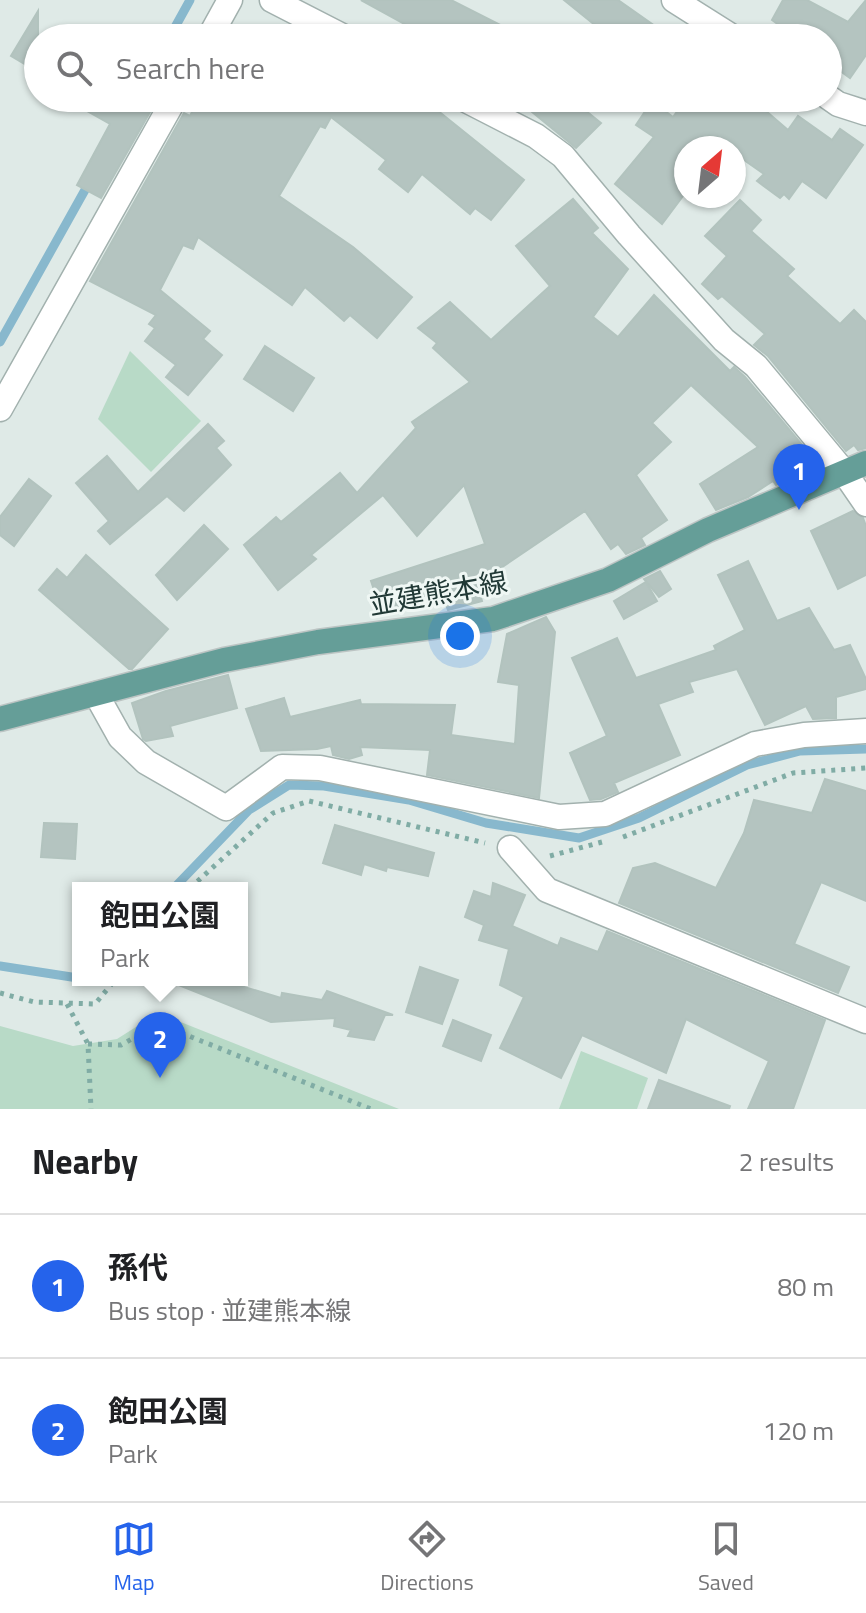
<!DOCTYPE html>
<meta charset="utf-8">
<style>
body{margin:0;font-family:"Titillium Web","Noto Sans JP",sans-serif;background:#f6f6f6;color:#202124}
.compass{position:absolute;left:674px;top:136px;width:72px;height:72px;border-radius:50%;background:#fff;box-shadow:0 2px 6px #0004;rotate:28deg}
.you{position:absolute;left:460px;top:636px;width:28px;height:28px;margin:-20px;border:6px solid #fff;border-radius:50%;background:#1a73e8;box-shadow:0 0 0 12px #1a73e833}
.badge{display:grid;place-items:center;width:52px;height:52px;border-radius:50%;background:#2563eb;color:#fff;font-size:26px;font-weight:700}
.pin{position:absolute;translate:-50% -66px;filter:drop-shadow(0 2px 4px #0008)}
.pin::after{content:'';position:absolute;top:42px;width:28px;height:24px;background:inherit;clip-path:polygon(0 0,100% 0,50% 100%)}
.popup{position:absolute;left:72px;top:882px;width:176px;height:104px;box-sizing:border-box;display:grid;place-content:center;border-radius:0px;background:#fff;filter:drop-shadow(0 2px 6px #0005);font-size:26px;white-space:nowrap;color:#757577}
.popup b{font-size:30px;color:#202124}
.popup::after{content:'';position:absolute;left:50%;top:100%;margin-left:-16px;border:16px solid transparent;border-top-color:#fff}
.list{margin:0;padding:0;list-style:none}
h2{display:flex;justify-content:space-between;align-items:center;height:104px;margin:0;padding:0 32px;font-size:34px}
h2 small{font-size:26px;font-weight:400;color:#757577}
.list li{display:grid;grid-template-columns:52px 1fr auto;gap:24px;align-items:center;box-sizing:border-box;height:144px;padding:0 32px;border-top:2px solid #e0e0e0}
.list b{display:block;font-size:30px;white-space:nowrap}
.list p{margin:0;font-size:26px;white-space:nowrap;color:#757577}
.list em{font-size:26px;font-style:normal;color:#757577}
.icon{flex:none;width:44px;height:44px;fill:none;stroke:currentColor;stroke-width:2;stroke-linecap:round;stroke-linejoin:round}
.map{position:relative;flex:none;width:866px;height:1109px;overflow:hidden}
.search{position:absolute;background:#fff;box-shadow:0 2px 6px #0004;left:24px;right:24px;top:24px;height:88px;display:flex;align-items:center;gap:20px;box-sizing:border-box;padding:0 28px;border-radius:44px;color:#757577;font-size:30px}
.sheet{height:392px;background:#fff}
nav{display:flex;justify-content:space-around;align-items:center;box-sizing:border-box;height:112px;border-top:2px solid #e0e0e0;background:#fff;font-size:22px;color:#757577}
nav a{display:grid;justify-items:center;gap:4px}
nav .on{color:#2563eb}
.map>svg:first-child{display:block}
</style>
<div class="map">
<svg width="866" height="1109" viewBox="0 0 866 1109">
<rect width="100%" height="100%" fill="#dfeae7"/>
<g fill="#b8dac7">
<path d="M 130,351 L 201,421 L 151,472 L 98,419 Z"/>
<path d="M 158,1013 L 399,1109 L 0,1109 L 0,1026 L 73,1046 L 117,1039 Z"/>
<path d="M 581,1051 L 648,1078 L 637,1109 L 559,1109 Z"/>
</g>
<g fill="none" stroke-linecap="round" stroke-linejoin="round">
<g stroke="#88b8cd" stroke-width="9">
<path d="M 169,38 L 190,0"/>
<path d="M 0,342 L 90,181"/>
<path d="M 174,888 L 249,810 L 289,785 L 324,786 L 409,800 L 486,823 L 579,838 L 639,818 L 747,765 L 800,751 L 866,749"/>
<path d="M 0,966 L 78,978"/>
</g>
</g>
<g fill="#b4c4c0" stroke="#b2c3be" stroke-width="2">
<path d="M 361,0 L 451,0 L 526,38 L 430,38 Z"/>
<path d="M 564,0 L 618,0 L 672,38 L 611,38 Z"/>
<path d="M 783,0 L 807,0 L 848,22 L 866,0 L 866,55 L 850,78 L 828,62 L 828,38 L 797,38 L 772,20 Z"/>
<path d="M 38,11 L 38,72 L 11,56 Z"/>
<path d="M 64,98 L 158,98 L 101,198 L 77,185 L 110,124 Z"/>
<path d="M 199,98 L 245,98 L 270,110 L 277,98 L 422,98 L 524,180 L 491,220 L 475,208 L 470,214 L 422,174 L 408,192 L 379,169 L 386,160 L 331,117 L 325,128 L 320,126 L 279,196 L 353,247 L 412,297 L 377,338 L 350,315 L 344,321 L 305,287 L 292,305 L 198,237 L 193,249 L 183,245 L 160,290 L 210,331 L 203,339 L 222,355 L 188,395 L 166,377 L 176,365 L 145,341 L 155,328 L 149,324 L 156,315 L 90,281 L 184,113 L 190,116 Z"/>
<path d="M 515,98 L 570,98 L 601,123 L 576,148 Z"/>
<path d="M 687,98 L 751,98 L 788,130 L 798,116 L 832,140 L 840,129 L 863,145 L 826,198 L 802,181 L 789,199 L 784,194 L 780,198 L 757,181 L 764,174 L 734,153 L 734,148 L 727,148 L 709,135 L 700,148 L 686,148 L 686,192 L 662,224 L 615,184 L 654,137 L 636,125 L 652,101 L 673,117 Z"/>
<path d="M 573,199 L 598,228 L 592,233 L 628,269 L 593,317 L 618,337 L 654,295 L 730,371 L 734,367 L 745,377 L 820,466 L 776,485 L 773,481 L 748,497 L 716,510 L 700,484 L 758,447 L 691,385 L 652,423 L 671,442 L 636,475 L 667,520 L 641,538 L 645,545 L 626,554 L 618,544 L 611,549 L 585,511 L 477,584 L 482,601 L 448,610 L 445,602 L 406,610 L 404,606 L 382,614 L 371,581 L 485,544 L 464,485 L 417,536 L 383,495 L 311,555 L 316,559 L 278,590 L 244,545 L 276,517 L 281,522 L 340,473 L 357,493 L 416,428 L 412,422 L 470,382 L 433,348 L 437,343 L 418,328 L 450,302 L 491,340 L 550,286 L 516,246 Z"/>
<path d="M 740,200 L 761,220 L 751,231 L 794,269 L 787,276 L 840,324 L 854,310 L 866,322 L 866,448 L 858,450 L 854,445 L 846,451 L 768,356 L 754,345 L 765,334 L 722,296 L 718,299 L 702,284 L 727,256 L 705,236 Z"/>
<path d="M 265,346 L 314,378 L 293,411 L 244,379 Z"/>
<path d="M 208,424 L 224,441 L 216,448 L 231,465 L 184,511 L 167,496 L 110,544 L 98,531 L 109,521 L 76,483 L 107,456 L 138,492 Z"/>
<path d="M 29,479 L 51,496 L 14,546 L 0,535 L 0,517 Z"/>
<path d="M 853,511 L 863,518 L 866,526 L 866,575 L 838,589 L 811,531 Z"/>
<path d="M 204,525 L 228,549 L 177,600 L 156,575 Z"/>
<path d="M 86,555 L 168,629 L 132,669 L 129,669 L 39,590 L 57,569 L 67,578 Z"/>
<path d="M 748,561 L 777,621 L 809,608 L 834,650 L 850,645 L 866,679 L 866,689 L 836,697 L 836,718 L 813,719 L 806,706 L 765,725 L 737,669 L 689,682 L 693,692 L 658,704 L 680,755 L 614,783 L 618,792 L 601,799 L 590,800 L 570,753 L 607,736 L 572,658 L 617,638 L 636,678 L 716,650 L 714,646 L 745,630 L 718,575 Z"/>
<path d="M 660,571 L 671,589 L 659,597 L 644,579 Z"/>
<path d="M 646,582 L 657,601 L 624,619 L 614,601 Z"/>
<path d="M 546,617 L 555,632 L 539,798 L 427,775 L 430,750 L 360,747 L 362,755 L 349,759 L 333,755 L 331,746 L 317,749 L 261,751 L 246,709 L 284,698 L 290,717 L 360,700 L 361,704 L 455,705 L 451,735 L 515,744 L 519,685 L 498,682 L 507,634 Z"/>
<path d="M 228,675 L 237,708 L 170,726 L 173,736 L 146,741 L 143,739 L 132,703 L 166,691 Z"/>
<path d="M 825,779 L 866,791 L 866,901 L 821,882 L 794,944 L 849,967 L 838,993 L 619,903 L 633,868 L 655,863 L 716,888 L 744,833 L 754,800 L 812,813 Z"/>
<path d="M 44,823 L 77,824 L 75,859 L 41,857 Z"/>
<path d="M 335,825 L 434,853 L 428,876 L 387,867 L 386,871 L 364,864 L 361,875 L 323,863 Z"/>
<path d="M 493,883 L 525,895 L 512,926 L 558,946 L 561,938 L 598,952 L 607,931 L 825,1020 L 793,1109 L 748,1109 L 769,1061 L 686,1019 L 666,1073 L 582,1035 L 561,1078 L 500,1048 L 524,997 L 500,985 L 509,949 L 479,940 L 484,925 L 465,917 L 474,891 L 491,897 Z"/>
<path d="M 420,967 L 458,980 L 442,1024 L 406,1012 Z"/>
<path d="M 178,980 L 221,980 L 281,998 L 282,993 L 322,1000 L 327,991 L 393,1015 L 385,1015 L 374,1040 L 348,1036 L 351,1030 L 334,1026 L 335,1018 L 271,1022 L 176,984 Z"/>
<path d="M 453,1020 L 491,1035 L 481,1061 L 443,1046 Z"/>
<path d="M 659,1080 L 730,1106 L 729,1109 L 648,1109 Z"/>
</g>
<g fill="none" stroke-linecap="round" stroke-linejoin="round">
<defs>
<g id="minor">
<path d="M 272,0 L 346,38"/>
<path d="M 674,0 L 734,38"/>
<path d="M 209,38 L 230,0"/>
<path d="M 828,97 L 838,104 L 866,113"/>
<path d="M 462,98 L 536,136 L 563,156 L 629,235 L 724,340 L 756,366 L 844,472 L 866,504"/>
<path d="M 0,409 L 175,98"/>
<path d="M 96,694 L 120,737 L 146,762 L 226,808 L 282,767 L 320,768 L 559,817 L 605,814 L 755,744 L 804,735 L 866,731"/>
<path d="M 510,848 L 547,890 L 866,1021"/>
</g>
<path id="major" d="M 0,719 L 224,660 L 318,642 L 493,619 L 608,580 L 708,530 L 866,463"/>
</defs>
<use href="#minor" stroke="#a2b1ae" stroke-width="27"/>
<use href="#major" stroke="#bcc4c3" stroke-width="27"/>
<g stroke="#80aca5" stroke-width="5" stroke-dasharray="4 6" stroke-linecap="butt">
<path d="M 623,837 L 793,773 L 866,768"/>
<path d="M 550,856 L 602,842"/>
<path d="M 190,888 L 273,813 L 309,801 L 485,843"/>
<path d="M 0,993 L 34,1002 L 95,1004 L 115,980"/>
<path d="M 67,1004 L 88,1044 L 91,1109"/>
<path d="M 88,1044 L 121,1045 L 159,1024 L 371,1109"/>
</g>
<use href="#minor" stroke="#fff" stroke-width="24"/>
<use href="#major" stroke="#659e98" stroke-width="24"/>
</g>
<g text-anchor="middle" stroke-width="6" stroke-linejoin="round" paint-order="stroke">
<g font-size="28" fill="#213936" stroke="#eff7f4">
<text transform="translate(438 593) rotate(-10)" y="10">並建熊本線</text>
</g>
</g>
</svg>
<svg class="compass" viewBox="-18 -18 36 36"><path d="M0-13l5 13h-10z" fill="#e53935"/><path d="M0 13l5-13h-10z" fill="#757577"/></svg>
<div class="you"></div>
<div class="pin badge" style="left:799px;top:510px">1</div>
<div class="pin badge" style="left:160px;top:1078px">2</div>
<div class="popup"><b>飽田公園</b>Park</div>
<div class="search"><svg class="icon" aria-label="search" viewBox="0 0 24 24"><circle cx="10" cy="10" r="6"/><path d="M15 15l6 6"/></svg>Search here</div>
</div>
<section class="sheet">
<h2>Nearby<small>2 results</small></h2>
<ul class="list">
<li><span class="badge">1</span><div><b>孫代</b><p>Bus stop · 並建熊本線</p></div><em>80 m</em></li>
<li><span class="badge">2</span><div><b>飽田公園</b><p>Park</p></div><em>120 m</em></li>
</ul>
</section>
<nav>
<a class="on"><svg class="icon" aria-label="map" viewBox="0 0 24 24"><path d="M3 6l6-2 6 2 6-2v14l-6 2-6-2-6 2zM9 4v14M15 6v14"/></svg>Map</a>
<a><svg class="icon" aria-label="directions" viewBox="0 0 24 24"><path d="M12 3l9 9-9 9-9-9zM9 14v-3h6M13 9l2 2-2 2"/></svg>Directions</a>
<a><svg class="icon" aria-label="saved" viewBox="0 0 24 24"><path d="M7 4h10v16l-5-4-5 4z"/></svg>Saved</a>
</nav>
